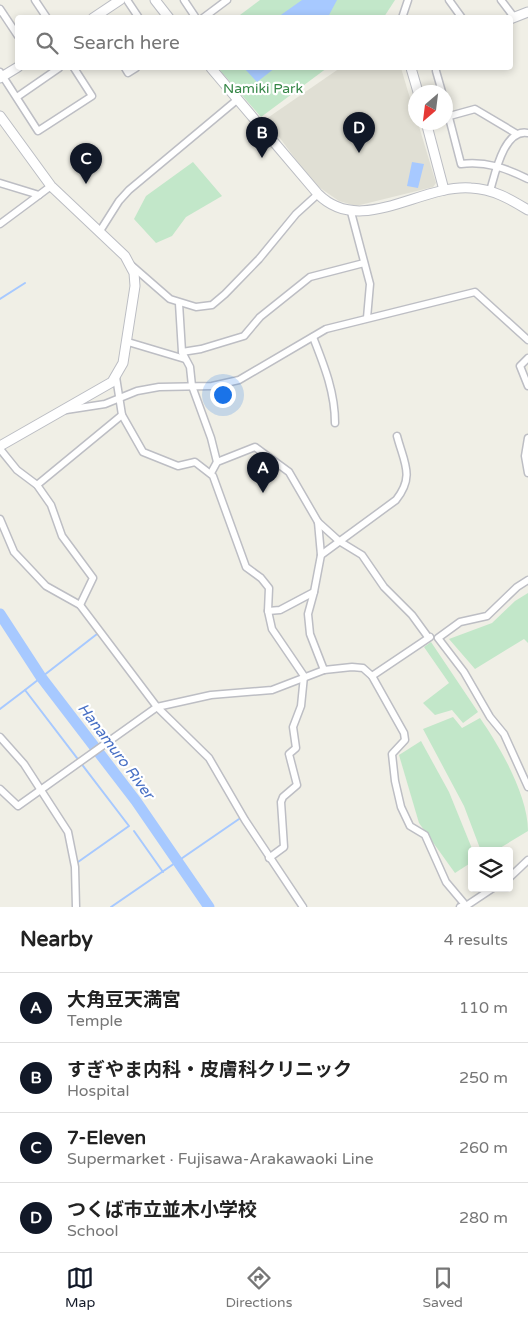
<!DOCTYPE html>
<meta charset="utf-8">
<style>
body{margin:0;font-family:"Varela Round","Noto Sans JP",sans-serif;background:#f2f2f2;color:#222}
.controls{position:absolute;right:15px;bottom:15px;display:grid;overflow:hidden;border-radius:5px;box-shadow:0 2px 8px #0003}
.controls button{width:45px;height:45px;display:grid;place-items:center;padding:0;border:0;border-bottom:1px solid #e0e0e0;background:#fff;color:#222;font:25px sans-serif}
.compass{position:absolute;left:408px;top:85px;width:45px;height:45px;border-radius:50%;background:#fff;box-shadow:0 2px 8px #0003;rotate:208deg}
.you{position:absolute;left:222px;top:394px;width:18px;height:18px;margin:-12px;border:4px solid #fff;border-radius:50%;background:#1a73e8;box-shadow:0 0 0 8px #1a73e833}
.badge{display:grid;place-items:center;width:32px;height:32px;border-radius:50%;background:#111827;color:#fff;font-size:16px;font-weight:700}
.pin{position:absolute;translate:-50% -41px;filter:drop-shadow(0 1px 2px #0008)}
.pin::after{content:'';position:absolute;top:26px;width:18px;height:15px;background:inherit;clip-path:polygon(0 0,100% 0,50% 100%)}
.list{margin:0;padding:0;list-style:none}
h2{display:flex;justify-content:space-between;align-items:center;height:65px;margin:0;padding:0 20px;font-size:21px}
h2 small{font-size:16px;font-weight:400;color:#767676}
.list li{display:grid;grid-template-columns:32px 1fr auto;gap:15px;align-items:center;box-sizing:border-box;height:70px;padding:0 20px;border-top:1px solid #e0e0e0}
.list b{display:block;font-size:19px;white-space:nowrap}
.list p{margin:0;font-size:16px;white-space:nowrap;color:#767676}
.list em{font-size:16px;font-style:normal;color:#767676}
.icon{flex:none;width:28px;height:28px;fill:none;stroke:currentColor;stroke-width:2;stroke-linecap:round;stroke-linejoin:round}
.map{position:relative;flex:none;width:528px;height:907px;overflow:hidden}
.search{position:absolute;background:#fff;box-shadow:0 2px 8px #0003;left:15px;right:15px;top:15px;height:55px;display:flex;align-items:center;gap:12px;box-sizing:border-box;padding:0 18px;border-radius:5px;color:#767676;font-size:19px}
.sheet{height:345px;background:#fff}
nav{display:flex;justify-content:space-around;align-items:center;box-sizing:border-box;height:70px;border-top:1px solid #e0e0e0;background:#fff;font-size:14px;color:#767676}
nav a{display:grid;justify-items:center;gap:2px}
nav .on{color:#111827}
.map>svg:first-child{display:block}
</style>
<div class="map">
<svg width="528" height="907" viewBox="0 0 528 907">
<rect width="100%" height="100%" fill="#f0efe6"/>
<path fill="#e0dfd4" d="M 340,68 L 401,68 L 415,115 L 416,122 L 418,123 L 436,183 L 433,187 L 356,206 L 339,201 L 313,183 L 266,119 Z"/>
<g fill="#c2e7c9">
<path d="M 260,0 L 395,0 L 384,17 L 236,18 Z"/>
<path d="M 218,68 L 327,68 L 261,117 Z"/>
<path d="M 193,162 L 222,196 L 186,217 L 172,236 L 156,243 L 134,219 L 146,196 Z"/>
<path d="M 528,593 L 528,643 L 524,639 L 475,669 L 449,639 L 492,623 L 515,601 Z"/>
<path d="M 431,642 L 478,712 L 463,723 L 452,710 L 435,715 L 423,703 L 449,683 L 424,647 Z"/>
<path d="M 453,717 L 462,728 L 480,718 C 500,747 528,795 528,831 L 495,851 L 481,851 L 464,806 L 423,729 Z"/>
<path d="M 421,741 L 449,792 L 473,851 L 472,862 L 455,873 L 419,823 L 399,755 Z"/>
</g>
<g fill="#a7c9ff">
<path d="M 302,0 L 337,0 L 328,17 L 278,17 Z"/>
<path d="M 244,68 L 275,68 L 257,82 Z"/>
<path d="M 412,162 L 424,164 L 418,188 L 407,186 Z"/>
</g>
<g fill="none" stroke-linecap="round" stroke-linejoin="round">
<g stroke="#a7c9ff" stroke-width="2">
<path d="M 0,299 L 25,283"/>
<path d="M 0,709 L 25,690"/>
<path d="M 134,831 L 163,872"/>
<path d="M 78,862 L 129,826 L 25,690 L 97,634"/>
<path d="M 111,907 L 239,819"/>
</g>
<path stroke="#a7c9ff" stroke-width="11" d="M 0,614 L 41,677 L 136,801 L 209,907"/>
<defs>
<g id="street">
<path d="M 35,0 L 47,18"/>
<path d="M 127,0 L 139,18"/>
<path d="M 184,0 L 196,18"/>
<path d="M 449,0 L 462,18"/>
<path d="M 501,0 L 514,17"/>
<path d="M 0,9 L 18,36"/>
<path d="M 203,18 L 227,0"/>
<path d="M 402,18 L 408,0"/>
<path d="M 125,68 L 128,73 L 136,68"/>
<path d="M 436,71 L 442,92"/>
<path d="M 0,72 L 38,131 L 92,96 L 74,68"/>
<path d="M 17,97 L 59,68"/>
<path d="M 446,106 L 461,164 C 486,161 506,168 528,179"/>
<path d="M 446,117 L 475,109 L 517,134"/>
<path d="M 0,183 L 39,195 L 51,186"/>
<path d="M 490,191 C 495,174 504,128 528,133"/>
<path d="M 351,212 L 370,284 L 367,318"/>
<path d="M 0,224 L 39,195"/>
<path d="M 100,231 L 119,201 L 129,190 L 238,99"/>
<path d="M 131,265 L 170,299 L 196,307 L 212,305 L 225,294 L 259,259 L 296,214 L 318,194"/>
<path d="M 179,303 L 182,352 L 190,367 L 192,386 L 211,438 L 217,462"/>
<path d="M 313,337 C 324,365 335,392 335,423"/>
<path d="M 128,342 L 185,359"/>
<path d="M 182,352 L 201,349 L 244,336 L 260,317 L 310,277 L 364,263"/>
<path d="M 528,358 L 520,366 L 528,386"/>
<path d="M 116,377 L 122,415 L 143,452 L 178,466 L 195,462 L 213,476 L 246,567 L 261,578 L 269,588 L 268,611 L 272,629 L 304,676 L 301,706 L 293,727 L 296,748 L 289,754 L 297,785 L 283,797 L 281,802 L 284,847 L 269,858"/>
<path d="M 66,410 L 105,404 L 137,391 L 159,387 L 212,386 L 239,380 L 326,329 L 475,292 L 528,340"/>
<path d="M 528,438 L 525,456 L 528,473"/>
<path d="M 0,449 L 17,470 L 37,485 L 51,505 L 62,536 L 93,578 L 80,605"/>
<path d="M 211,473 L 217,462 L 255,447 L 289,472 L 318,522 L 339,541 L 362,555 L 384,587 L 412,615 L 428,637"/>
<path d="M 37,485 L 122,415"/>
<path d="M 0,519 L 14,552 L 46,586 L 80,605 L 157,707 L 209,758 L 245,820 L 303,907"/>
<path d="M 318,522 L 321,555"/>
<path d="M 528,580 L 517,587 L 487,616 L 460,622 L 438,638 L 464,672 L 490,717 L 504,734 L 528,787"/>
<path d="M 314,592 L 308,614 L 310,634 L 324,670"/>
<path d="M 268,611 L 280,610 L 314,592 L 321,555 L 396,500 C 415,476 404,463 397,436"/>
<path d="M 372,676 L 430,637"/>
<path d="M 0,737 L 24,764 L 68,832 L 75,867 L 76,907"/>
<path d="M 0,789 L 18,806 L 157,707 L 211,695 L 272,690 L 324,670 L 352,667 L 363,668 L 372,676 L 404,733 L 405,740 L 392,754 L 395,781 L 401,807 L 410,826 L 425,835 L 446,882 L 467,907"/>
<path d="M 509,878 L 528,860"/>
<path d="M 460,907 L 466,906 L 493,888"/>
</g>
<g id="secondary">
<path d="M 155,0 L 169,18"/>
<path d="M 93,18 L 120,0"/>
<path d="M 510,19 L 528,12"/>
<path d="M 211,68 L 318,194 C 361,237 420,184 471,188 C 493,189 510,199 528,210"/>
<path d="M 411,68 L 418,92"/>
<path d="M 0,78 L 18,67"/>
<path d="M 0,116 L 51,186 L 125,256 L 134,273 L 135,286 L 123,363 L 112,382 L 0,446"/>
<path d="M 426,122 L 444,190"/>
</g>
</defs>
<use href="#street" stroke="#bdbec4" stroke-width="9"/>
<use href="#secondary" stroke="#bbbdc3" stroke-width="11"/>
<use href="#street" stroke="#fff" stroke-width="6"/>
<use href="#secondary" stroke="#fff" stroke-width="9"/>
</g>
<g text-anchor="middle" stroke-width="4.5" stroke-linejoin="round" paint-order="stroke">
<g font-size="14" fill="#358646" stroke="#fff">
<text x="263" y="93">Namiki Park</text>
</g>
<g font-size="15" font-style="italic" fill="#476fc4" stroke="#fff">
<text transform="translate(116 751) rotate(53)" y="5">Hanamuro River</text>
</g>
</g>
</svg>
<div class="controls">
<button><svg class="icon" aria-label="layers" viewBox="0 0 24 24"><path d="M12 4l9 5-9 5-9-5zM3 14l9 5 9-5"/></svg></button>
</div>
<svg class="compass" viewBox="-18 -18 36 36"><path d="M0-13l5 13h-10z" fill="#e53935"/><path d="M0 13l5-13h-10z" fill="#767676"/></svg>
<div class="you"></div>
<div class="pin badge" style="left:263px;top:493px">A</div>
<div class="pin badge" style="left:262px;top:158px">B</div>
<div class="pin badge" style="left:86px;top:184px">C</div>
<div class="pin badge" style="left:359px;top:153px">D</div>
<div class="search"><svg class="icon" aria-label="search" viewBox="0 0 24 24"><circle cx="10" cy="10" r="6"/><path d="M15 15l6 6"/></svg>Search here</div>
</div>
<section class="sheet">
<h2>Nearby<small>4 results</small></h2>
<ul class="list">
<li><span class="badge">A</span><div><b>大角豆天満宮</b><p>Temple</p></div><em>110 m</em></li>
<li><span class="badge">B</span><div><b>すぎやま内科・皮膚科クリニック</b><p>Hospital</p></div><em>250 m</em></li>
<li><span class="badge">C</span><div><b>7-Eleven</b><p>Supermarket · Fujisawa-Arakawaoki Line</p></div><em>260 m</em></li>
<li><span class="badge">D</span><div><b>つくば市立並木小学校</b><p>School</p></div><em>280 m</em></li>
</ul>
</section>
<nav>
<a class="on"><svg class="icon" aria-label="map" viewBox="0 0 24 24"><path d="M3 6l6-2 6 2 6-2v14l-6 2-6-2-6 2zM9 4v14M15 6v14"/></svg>Map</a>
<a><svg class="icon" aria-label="directions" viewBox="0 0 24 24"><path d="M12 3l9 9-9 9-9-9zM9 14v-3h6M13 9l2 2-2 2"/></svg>Directions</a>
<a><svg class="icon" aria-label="saved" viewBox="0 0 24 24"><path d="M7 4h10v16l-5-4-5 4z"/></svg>Saved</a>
</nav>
